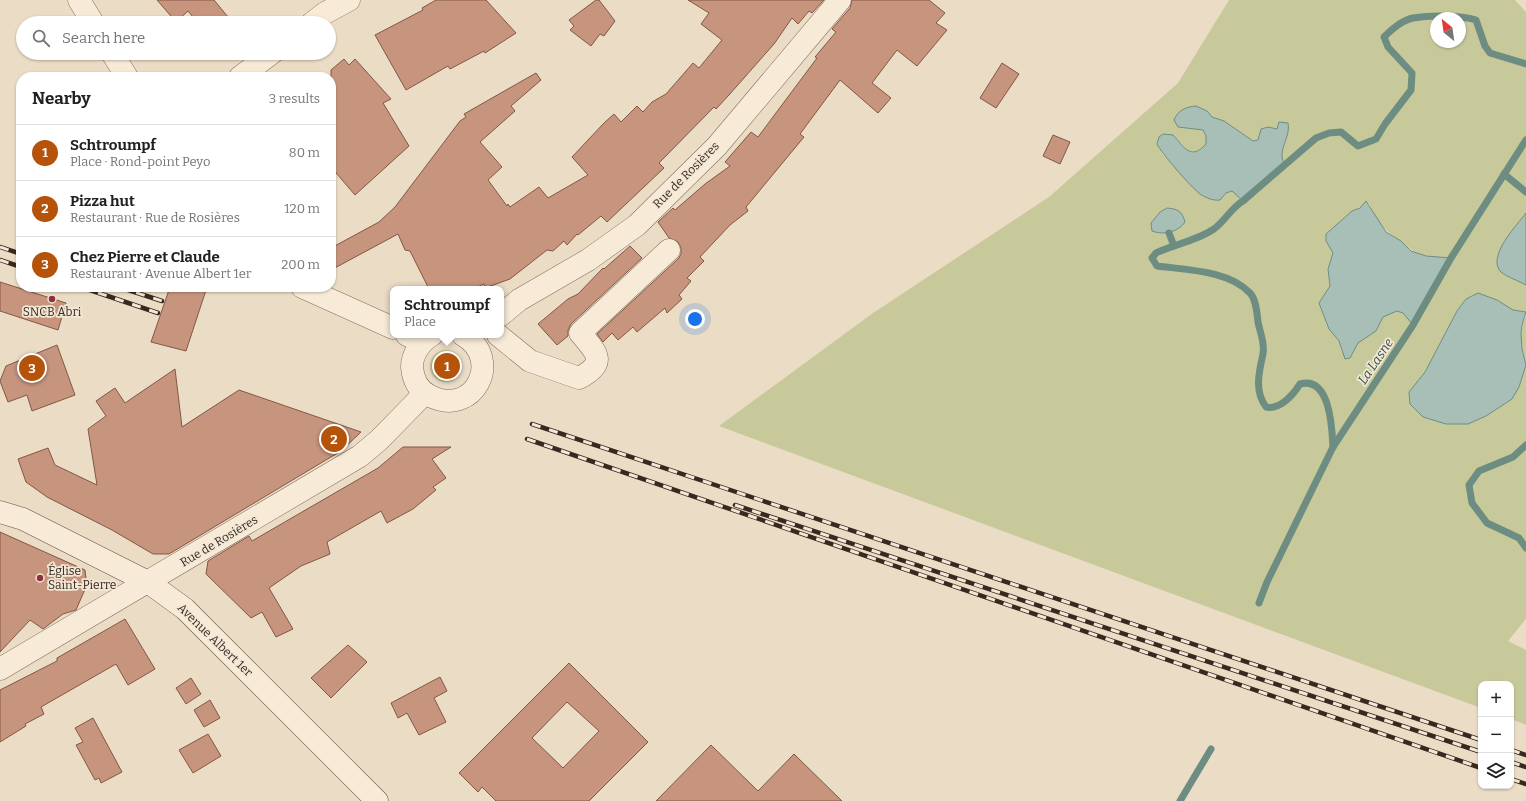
<!DOCTYPE html>
<meta charset="utf-8">
<style>
body{margin:0;font-family:Bitter,serif;background:#f6f6f6;color:#202124}
.controls{position:absolute;right:12px;bottom:12px;display:grid;overflow:hidden;border-radius:8px;box-shadow:0 1px 3px #0004}
.controls button{width:36px;height:36px;display:grid;place-items:center;padding:0;border:0;border-bottom:1px solid #e0e0e0;background:#fff;color:#202124;font:20px sans-serif}
.compass{position:absolute;left:1430px;top:12px;width:36px;height:36px;border-radius:50%;background:#fff;box-shadow:0 1px 3px #0004;rotate:331deg}
.you{position:absolute;left:695px;top:319px;width:14px;height:14px;margin:-10px;border:3px solid #fff;border-radius:50%;background:#1a73e8;box-shadow:0 0 0 6px #1a73e833}
.badge{display:grid;place-items:center;width:26px;height:26px;border-radius:50%;background:#b45309;color:#fff;font-size:13px;font-weight:700}
.pin{position:absolute;translate:-50% -50%;border:2px solid #fff;box-shadow:0 1px 4px #0006}
.popup{position:absolute;left:390px;top:286px;width:114px;height:52px;box-sizing:border-box;display:grid;place-content:center;border-radius:8px;background:#fff;filter:drop-shadow(0 1px 3px #0005);font-size:13px;white-space:nowrap;color:#757577}
.popup b{font-size:15px;color:#202124}
.popup::after{content:'';position:absolute;left:50%;top:100%;margin-left:-8px;border:8px solid transparent;border-top-color:#fff}
.list{margin:0;padding:0;list-style:none}
h2{display:flex;justify-content:space-between;align-items:center;height:52px;margin:0;padding:0 16px;font-size:17px}
h2 small{font-size:13px;font-weight:400;color:#757577}
.list li{display:grid;grid-template-columns:26px 1fr auto;gap:12px;align-items:center;box-sizing:border-box;height:56px;padding:0 16px;border-top:1px solid #e0e0e0}
.list b{display:block;font-size:15px;white-space:nowrap}
.list p{margin:0;font-size:13px;white-space:nowrap;color:#757577}
.list em{font-size:13px;font-style:normal;color:#757577}
.icon{flex:none;width:22px;height:22px;fill:none;stroke:currentColor;stroke-width:2;stroke-linecap:round;stroke-linejoin:round}
.map{position:relative;flex:none;width:1526px;height:801px;overflow:hidden}
.search{position:absolute;background:#fff;box-shadow:0 1px 3px #0004;left:16px;top:16px;width:320px;height:44px;display:flex;align-items:center;gap:10px;box-sizing:border-box;padding:0 14px;border-radius:22px;color:#757577;font-size:15px}
.panel{position:absolute;background:#fff;box-shadow:0 1px 3px #0004;left:16px;top:72px;width:320px;height:220px;border-radius:16px}
.map>svg:first-child{display:block}
</style>
<div class="map">
<svg width="1526" height="801" viewBox="0 0 1526 801">
<rect width="100%" height="100%" fill="#ebdcc6"/>
<g fill="#c8c99a" fill-rule="evenodd">
<path d="M 1229,0 L 1515,0 L 1526,12 L 1526,213 L 1501,248 L 1497,258 L 1497,265 L 1526,285 L 1526,312 L 1513,310 L 1497,300 L 1466,299 L 1457,311 L 1425,372 L 1409,392 L 1486,416 L 1519,387 L 1526,365 L 1526,619 L 1508,641 L 1526,650 L 1526,725 L 1511,719 L 1511,684 L 1481,684 L 1481,708 L 719,426 L 873,313 L 1049,197 L 1178,83 ZM 1436,18 L 1460,18 L 1460,42 L 1436,42 ZM 1207,111 L 1212,117 L 1224,121 L 1253,141 L 1259,140 L 1259,133 L 1277,129 L 1278,126 L 1285,143 L 1281,156 L 1282,159 L 1240,196 L 1232,191 L 1226,193 L 1220,200 L 1161,153 L 1181,143 C 1189,154 1197,154 1206,144 L 1206,136 L 1203,130 L 1196,129 ZM 1369,203 C 1377,224 1383,228 1400,241 C 1409,247 1414,254 1426,256 C 1434,258 1443,257 1451,259 L 1414,325 L 1403,313 L 1397,310 L 1382,317 L 1376,331 L 1342,352 L 1339,341 L 1329,329 L 1319,303 L 1330,286 L 1328,269 L 1333,253 L 1326,241 L 1352,211 ZM 1167,208 L 1182,226 L 1169,233 L 1151,223 L 1160,212 Z"/>
<path d="M 1526,316 L 1526,363 C 1521,347 1518,331 1526,316 Z"/>
<circle cx="446" cy="366" r="16"/>
</g>
<g fill="#a7bfb6" stroke="#6e8d82">
<path d="M 1196,106 L 1207,111 L 1212,117 L 1224,121 L 1253,141 L 1258,140 L 1261,129 L 1268,127 L 1277,129 L 1279,122 L 1288,123 C 1291,137 1277,151 1284,163 L 1243,201 L 1232,191 L 1226,193 L 1220,200 C 1214,201 1206,198 1200,194 C 1192,188 1161,153 1157,144 L 1159,137 L 1163,134 L 1173,135 C 1184,147 1191,161 1206,144 L 1206,136 L 1203,130 L 1178,127 L 1174,120 C 1178,110 1186,107 1196,106 Z"/>
<path d="M 1366,201 L 1386,232 L 1401,241 L 1411,251 L 1426,256 L 1451,258 L 1413,325 L 1403,313 L 1397,311 L 1383,317 L 1376,331 L 1358,343 L 1350,358 L 1345,359 L 1339,341 L 1329,329 L 1319,303 L 1330,286 L 1328,269 L 1333,253 L 1326,241 L 1326,234 L 1352,211 L 1360,208 Z"/>
<path d="M 1167,208 C 1178,209 1182,211 1185,222 C 1177,233 1163,235 1152,231 L 1151,223 L 1160,212 Z"/>
<path d="M 1526,213 L 1526,285 C 1519,281 1507,277 1501,272 C 1486,257 1517,225 1526,213 Z"/>
<path d="M 1478,293 L 1497,300 L 1513,310 L 1526,312 L 1522,325 L 1521,333 L 1522,349 L 1526,365 L 1519,387 L 1512,399 L 1486,416 L 1468,424 L 1446,424 L 1423,417 L 1410,404 L 1409,392 L 1425,372 L 1457,311 L 1466,299 Z"/>
</g>
<g fill="none" stroke-linecap="round" stroke-linejoin="round">
<g stroke="#6e8d82" stroke-width="7">
<path d="M 1504,174 L 1526,192"/>
<path d="M 1169,233 L 1174,246"/>
<path d="M 1526,445 L 1513,457 L 1479,471 L 1469,485 L 1472,503 L 1487,523 L 1519,538 L 1526,548"/>
<path d="M 1333,447 C 1332,427 1330,376 1300,384 C 1293,395 1280,410 1266,407 C 1254,391 1259,372 1263,354 C 1265,342 1260,333 1258,322 C 1257,313 1256,299 1250,293 C 1228,270 1186,270 1157,266 L 1152,258 L 1156,253 C 1175,244 1196,241 1214,229 C 1225,221 1231,208 1243,201 L 1316,138 L 1329,133 L 1341,132 L 1358,146 L 1376,139 L 1385,124 L 1411,90 L 1412,73 L 1388,47 L 1384,37 C 1392,29 1402,20 1413,18 C 1430,15 1460,15 1476,20 L 1485,46 L 1490,53 L 1526,64"/>
<path d="M 1259,603 L 1267,582 L 1333,447 L 1413,325 L 1451,258 L 1526,140"/>
<path d="M 1180,801 L 1211,749"/>
</g>
</g>
<g fill="#c7957e" stroke="#835744" fill-rule="evenodd">
<path d="M 157,0 L 214,0 L 233,23 L 198,23 L 188,11 L 176,22 Z"/>
<path d="M 436,0 L 486,0 L 516,33 L 485,53 L 484,51 L 450,69 L 448,66 L 406,90 L 375,35 L 423,10 L 422,8 Z"/>
<path d="M 596,0 L 599,0 L 615,21 L 604,36 L 600,34 L 591,46 L 570,30 L 574,26 L 569,20 Z"/>
<path d="M 688,0 L 824,0 L 812,13 L 809,11 L 798,24 L 792,18 L 774,44 L 729,95 L 716,109 L 714,107 L 659,163 L 664,168 L 607,222 L 601,216 L 578,235 L 577,234 L 567,245 L 564,241 L 553,251 L 547,250 L 510,279 L 485,288 L 484,284 L 473,289 L 429,289 L 410,251 L 405,250 L 398,234 L 331,270 L 331,248 L 379,222 L 395,207 L 460,121 L 466,117 L 464,114 L 536,73 L 541,80 L 511,106 L 515,111 L 480,142 L 502,167 L 488,180 L 507,206 L 508,204 L 510,207 L 539,187 L 548,198 L 588,175 L 572,157 L 604,123 L 614,114 L 621,122 L 637,106 L 643,112 L 652,102 L 666,94 L 693,63 L 699,68 L 722,40 L 701,24 L 709,13 Z"/>
<path d="M 852,0 L 929,0 L 945,13 L 936,23 L 947,30 L 917,66 L 897,50 L 872,83 L 891,98 L 878,113 L 840,80 L 800,134 L 804,137 L 746,207 L 748,211 L 730,225 L 700,257 L 704,261 L 687,278 L 691,281 L 679,295 L 682,299 L 667,313 L 665,308 L 637,332 L 633,327 L 618,340 L 612,333 L 603,342 L 597,334 L 678,259 L 681,254 L 681,248 L 678,242 L 669,238 L 658,222 L 673,208 L 675,210 L 705,184 L 730,166 L 725,162 L 751,132 L 758,137 L 817,58 L 815,57 L 836,32 L 832,29 L 850,8 Z"/>
<path d="M 344,59 L 349,65 L 355,59 L 391,99 L 383,103 L 409,146 L 355,195 L 331,167 L 331,70 Z"/>
<path d="M 1002,63 L 1019,74 L 996,108 L 980,98 Z"/>
<path d="M 1053,135 L 1070,142 L 1060,164 L 1043,156 Z"/>
<path d="M 630,246 L 642,258 L 571,324 L 568,330 L 568,336 L 557,345 L 538,324 L 568,299 L 578,294 L 603,268 L 604,269 Z"/>
<path d="M 0,282 L 66,303 L 58,330 L 0,311 Z"/>
<path d="M 170,287 L 207,287 L 186,351 L 151,342 Z"/>
<path d="M 57,345 L 75,395 L 32,411 L 27,395 L 8,402 L 0,381 L 6,366 Z"/>
<path d="M 175,369 L 182,427 L 239,390 L 361,432 L 341,451 L 169,554 L 153,554 L 112,530 L 47,497 L 26,482 L 18,459 L 48,448 L 55,465 L 97,485 L 88,429 L 106,416 L 96,401 L 115,388 L 125,403 Z"/>
<path d="M 403,447 L 451,447 L 432,459 L 446,478 L 433,487 L 436,490 L 413,509 L 387,523 L 381,511 L 327,542 L 330,554 L 301,566 L 269,588 L 293,629 L 276,637 L 262,612 L 251,618 L 206,574 L 208,561 L 249,536 L 252,541 L 378,468 Z"/>
<path d="M 0,532 L 85,570 L 86,579 L 86,587 L 76,610 L 63,614 L 43,629 L 30,620 L 0,652 Z"/>
<path d="M 125,619 L 155,669 L 128,685 L 116,664 L 41,707 L 44,714 L 25,724 L 26,726 L 0,742 L 0,690 L 57,661 L 57,658 Z"/>
<path d="M 348,645 L 367,662 L 331,698 L 311,678 Z"/>
<path d="M 569,663 L 648,742 L 589,801 L 496,801 L 482,787 L 478,792 L 459,773 ZM 567,702 L 599,731 L 563,768 L 532,738 Z"/>
<path d="M 440,677 L 447,691 L 434,698 L 446,722 L 419,735 L 407,713 L 398,718 L 391,703 Z"/>
<path d="M 191,678 L 201,694 L 186,704 L 176,688 Z"/>
<path d="M 210,700 L 220,718 L 204,727 L 194,710 Z"/>
<path d="M 93,718 L 122,772 L 101,783 L 99,778 L 95,780 L 76,745 L 83,742 L 75,728 Z"/>
<path d="M 208,734 L 221,756 L 193,773 L 179,750 Z"/>
<path d="M 711,745 L 758,791 L 794,754 L 842,801 L 656,801 Z"/>
</g>
<g fill="none" stroke-linecap="round" stroke-linejoin="round">
<defs>
<g id="minor">
<path d="M 79,0 L 93,23"/>
<path d="M 312,23 L 325,13 L 349,0"/>
<path d="M 112,53 L 127,77"/>
<path d="M 240,77 L 272,53"/>
<path d="M 302,287 L 393,328"/>
<path d="M 407,335 L 422,342"/>
<path d="M 498,335 L 530,361 L 579,378 C 608,363 597,353 580,333 L 669,250"/>
</g>
<g id="tertiary">
<path d="M 501,315 L 519,300 L 588,260 L 637,225 L 717,146 L 840,0"/>
<path d="M 432,335 C 421,341 412,354 412,367 C 413,380 419,391 430,396 C 474,418 504,359 463,335"/>
<path d="M 0,669 L 360,456 L 379,440 L 424,394"/>
</g>
<path id="secondary" d="M 0,512 L 23,519 L 148,582 L 185,609 L 377,801"/>
</defs>
<use href="#minor" stroke="#866e5d" stroke-width="23"/>
<use href="#tertiary" stroke="#866e5d" stroke-width="23"/>
<use href="#secondary" stroke="#675040" stroke-width="23"/>
<use href="#minor" stroke="#f7ebd8" stroke-width="22"/>
<use href="#tertiary" stroke="#f7ebd8" stroke-width="22"/>
<use href="#secondary" stroke="#f7ebd8" stroke-width="22"/>
<defs>
<g id="rail">
<path d="M 0,247 L 21,254"/>
<path d="M 0,260 L 21,267"/>
<path d="M 81,287 L 158,313"/>
<path d="M 119,287 L 162,301"/>
<path d="M 532,424 L 1481,740"/>
<path d="M 527,439 L 1481,768"/>
<path d="M 735,505 L 1481,752"/>
<path d="M 1511,750 L 1526,755"/>
<path d="M 1511,762 L 1526,767"/>
<path d="M 1511,779 L 1526,784"/>
</g>
</defs>
<use href="#rail" stroke="#372820" stroke-width="4.5"/>
<use href="#rail" stroke="#f3e8d5" stroke-width="3" stroke-dasharray="9" stroke-linecap="butt"/>
</g>
<g fill="#91303b" stroke="#f3e8d5" stroke-width="1.5">
<circle cx="52" cy="299" r="4"/>
<circle cx="40" cy="578" r="4"/>
</g>
<g text-anchor="middle" stroke-width="3.5" stroke-linejoin="round" paint-order="stroke">
<g font-size="12" fill="#372820" stroke="#f3e8d5">
<text transform="translate(686 175) rotate(-45)" y="4">Rue de Rosières</text>
<text transform="translate(219 541) rotate(-31)" y="4">Rue de Rosières</text>
<text transform="translate(215 640) rotate(44)" y="4">Avenue Albert 1er</text>
</g>
<g font-size="12" fill="#372820" stroke="#f3e8d5">
<text x="52" y="316">SNCB Abri</text>
<text x="48" y="575" text-anchor="start">Église<tspan x="48" dy="14">Saint-Pierre</tspan></text>
</g>
<g font-size="13" font-style="italic" fill="#30554f" stroke="#f3e8d5">
<text transform="translate(1375 361) rotate(-56)" y="5">La Lasne</text>
</g>
</g>
</svg>
<div class="controls">
<button>+</button>
<button>−</button>
<button><svg class="icon" aria-label="layers" viewBox="0 0 24 24"><path d="M12 4l9 5-9 5-9-5zM3 14l9 5 9-5"/></svg></button>
</div>
<svg class="compass" viewBox="-18 -18 36 36"><path d="M0-13l5 13h-10z" fill="#e53935"/><path d="M0 13l5-13h-10z" fill="#757577"/></svg>
<div class="you"></div>
<div class="pin badge" style="left:447px;top:366px">1</div>
<div class="popup"><b>Schtroumpf</b>Place</div>
<div class="pin badge" style="left:334px;top:439px">2</div>
<div class="pin badge" style="left:32px;top:368px">3</div>
<div class="search"><svg class="icon" aria-label="search" viewBox="0 0 24 24"><circle cx="10" cy="10" r="6"/><path d="M15 15l6 6"/></svg>Search here</div>
<section class="panel">
<h2>Nearby<small>3 results</small></h2>
<ul class="list">
<li><span class="badge">1</span><div><b>Schtroumpf</b><p>Place · Rond-point Peyo</p></div><em>80 m</em></li>
<li><span class="badge">2</span><div><b>Pizza hut</b><p>Restaurant · Rue de Rosières</p></div><em>120 m</em></li>
<li><span class="badge">3</span><div><b>Chez Pierre et Claude</b><p>Restaurant · Avenue Albert 1er</p></div><em>200 m</em></li>
</ul>
</section>
</div>
